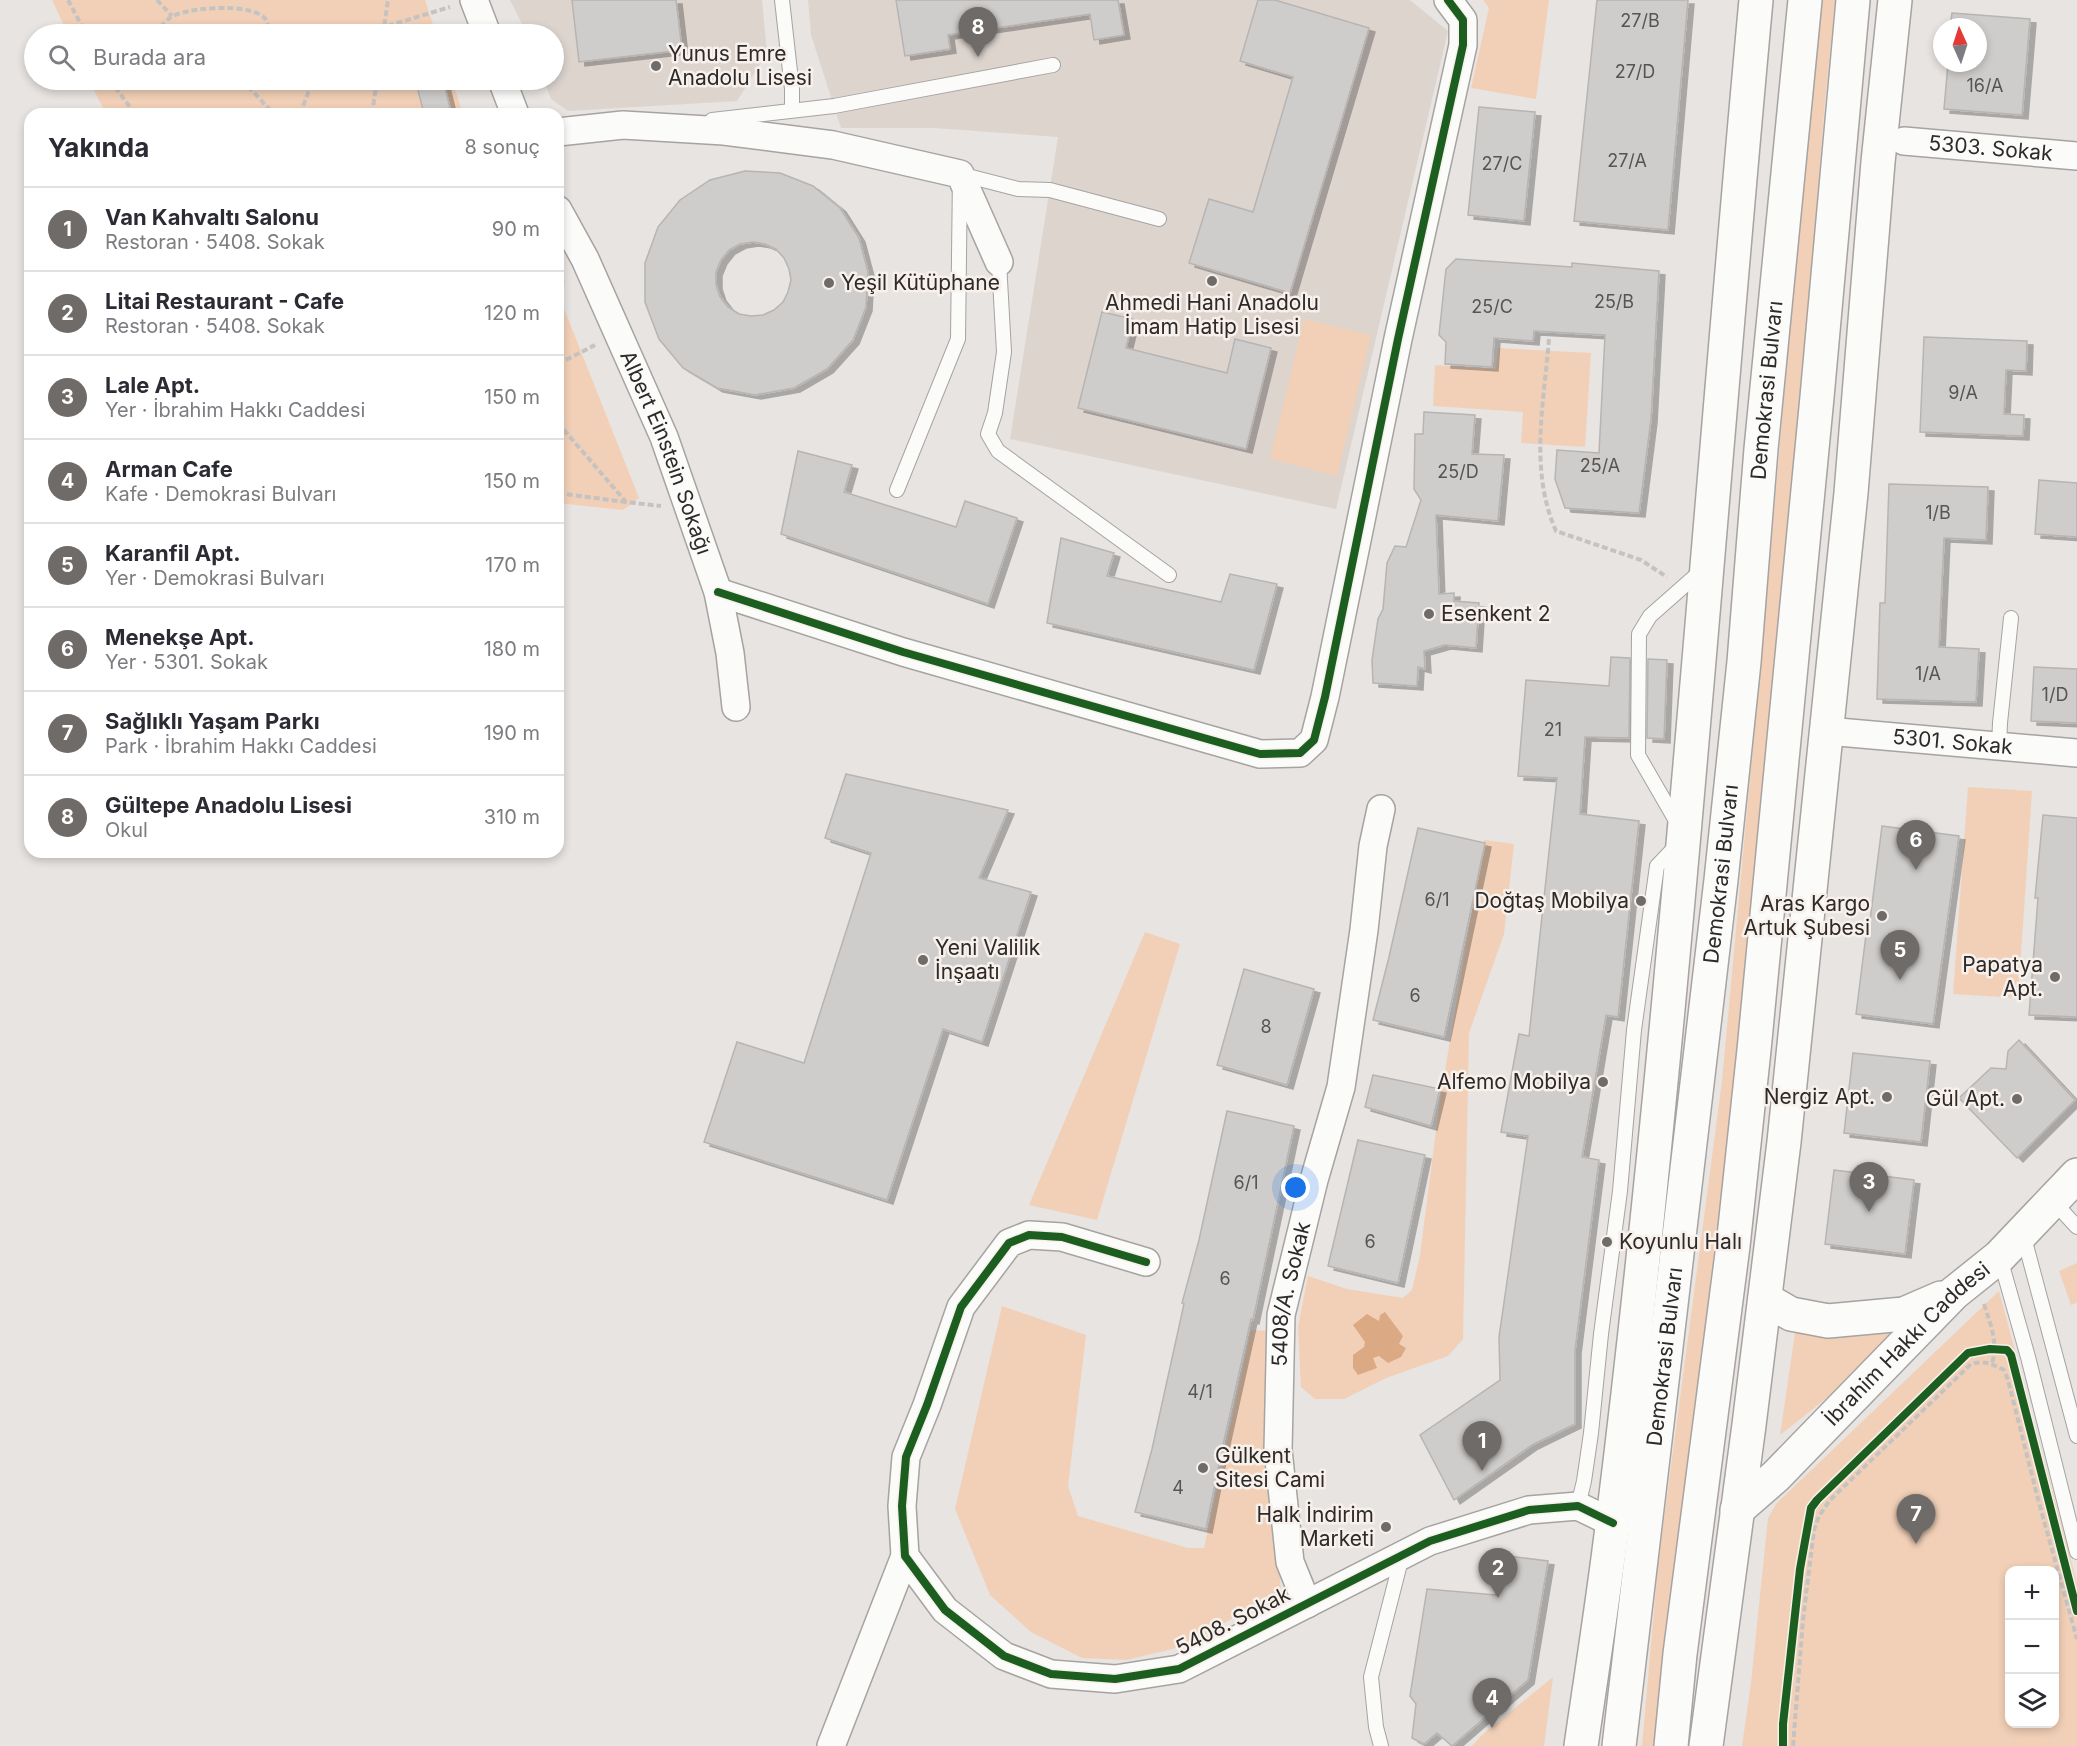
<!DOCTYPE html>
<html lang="tr">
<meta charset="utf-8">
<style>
body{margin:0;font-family:Inter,sans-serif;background:#f2f2f3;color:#2b2b33}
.controls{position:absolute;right:18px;bottom:18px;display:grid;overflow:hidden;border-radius:12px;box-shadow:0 3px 9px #0003}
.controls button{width:54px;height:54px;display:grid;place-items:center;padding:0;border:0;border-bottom:2px solid #e1e1e2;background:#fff;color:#2b2b33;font:30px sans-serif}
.compass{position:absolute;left:1933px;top:18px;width:54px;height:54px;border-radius:50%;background:#fff;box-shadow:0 3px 9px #0003;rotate:357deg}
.you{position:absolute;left:1296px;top:1188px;width:21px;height:21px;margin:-15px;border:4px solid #fff;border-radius:50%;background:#1a73e8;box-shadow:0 0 0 9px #1a73e833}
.badge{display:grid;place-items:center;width:39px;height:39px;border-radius:50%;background:#6e6b69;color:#fff;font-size:20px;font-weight:700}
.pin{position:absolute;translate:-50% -50px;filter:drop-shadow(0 2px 3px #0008)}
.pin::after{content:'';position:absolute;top:32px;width:21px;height:18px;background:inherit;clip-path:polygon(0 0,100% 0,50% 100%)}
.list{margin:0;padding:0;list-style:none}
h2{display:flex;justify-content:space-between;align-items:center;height:78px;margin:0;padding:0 24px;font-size:26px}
h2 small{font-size:20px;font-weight:400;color:#7c7c81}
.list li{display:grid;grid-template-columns:39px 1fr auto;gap:18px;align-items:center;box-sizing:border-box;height:84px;padding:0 24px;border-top:2px solid #e1e1e2}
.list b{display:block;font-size:22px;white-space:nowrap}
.list p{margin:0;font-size:20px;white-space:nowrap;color:#7c7c81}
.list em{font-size:20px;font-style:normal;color:#7c7c81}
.icon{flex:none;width:33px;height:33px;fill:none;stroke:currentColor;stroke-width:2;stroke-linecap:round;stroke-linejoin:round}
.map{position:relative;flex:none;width:2077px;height:1746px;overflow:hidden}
.search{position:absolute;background:#fff;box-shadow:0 3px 9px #0003;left:24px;top:24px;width:540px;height:66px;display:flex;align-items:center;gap:15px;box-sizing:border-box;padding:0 21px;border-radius:33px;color:#7c7c81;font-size:22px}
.panel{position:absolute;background:#fff;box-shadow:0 3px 9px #0003;left:24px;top:108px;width:540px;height:750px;border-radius:18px}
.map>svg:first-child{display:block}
</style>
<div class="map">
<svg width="2077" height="1746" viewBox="0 0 2077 1746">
<defs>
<filter id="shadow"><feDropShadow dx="6" dy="4" stdDeviation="0" flood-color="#0004"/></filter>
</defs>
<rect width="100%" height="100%" fill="#e7e4e1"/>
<g fill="#ddd4ce">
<path d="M 510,0 L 762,0 L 767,53 L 737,101 L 568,111 L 551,99 L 544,80 L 554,80 L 554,34 L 527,34 Z"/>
<path d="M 808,0 L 1410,0 L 1448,31 L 1336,509 L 1010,439 L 1058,137 L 934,128 L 841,128 L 811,35 Z"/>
</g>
<g fill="#f2d0b7" fill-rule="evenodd">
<path d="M 52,0 L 425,0 L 436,34 L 68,34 Z"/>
<path d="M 1483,0 L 1549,0 L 1536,99 L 1471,88 L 1489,8 Z"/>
<path d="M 1818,0 L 1835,0 L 1824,112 L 1807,330 L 1769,725 L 1761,839 L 1665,1746 L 1642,1746 L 1658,1565 L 1722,1081 L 1767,595 Z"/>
<path d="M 89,80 L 452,80 L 463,114 L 106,114 Z"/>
<path d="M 558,266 L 565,281 L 561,301 L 639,498 L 623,510 L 558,503 Z"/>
<path d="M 1304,319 L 1371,335 L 1337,476 L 1270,459 Z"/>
<path d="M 1498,348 L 1591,353 L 1585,447 L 1521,443 L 1523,412 L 1433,406 L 1435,365 L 1496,369 Z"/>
<path d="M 1968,787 L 2032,791 L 2018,998 L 1953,994 Z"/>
<path d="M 1484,840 L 1514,844 L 1504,934 L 1469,1033 L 1463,1339 L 1448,1356 L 1386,1378 L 1344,1399 L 1315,1399 L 1301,1387 L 1298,1327 L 1308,1276 L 1347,1289 L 1403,1298 L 1412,1290 L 1420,1255 L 1440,1100 Z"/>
<path d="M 1145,932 L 1180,944 L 1097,1220 L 1029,1205 Z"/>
<path d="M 2077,1263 L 2077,1303 L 2071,1305 L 2059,1271 Z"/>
<path d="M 1999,1291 L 2077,1583 L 2077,1746 L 1742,1746 L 1751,1683 L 1768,1518 L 1776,1504 ZM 2010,1570 L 2054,1570 L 2054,1724 L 2010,1724 Z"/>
<path d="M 1002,1306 L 1086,1335 L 1068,1486 L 1078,1516 L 1188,1548 L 1204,1548 L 1251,1330 L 1272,1331 L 1274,1505 L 1281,1592 L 1253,1606 L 1185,1646 L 1126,1660 L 1082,1658 L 1031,1632 L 990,1595 L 955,1509 Z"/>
<path d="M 1899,1326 L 1876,1359 L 1780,1435 L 1795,1333 L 1861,1333 Z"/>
<path d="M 1553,1677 L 1544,1746 L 1472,1746 L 1482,1735 Z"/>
</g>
<path fill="#dba984" d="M 1385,1312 L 1403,1336 L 1399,1344 L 1406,1348 L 1401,1357 L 1388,1363 L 1379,1356 L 1373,1358 L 1377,1368 L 1358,1375 L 1353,1368 L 1353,1355 L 1364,1347 L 1365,1342 L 1353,1325 L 1367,1314 L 1379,1321 L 1380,1315 Z"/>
<g fill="#cfcdcb" stroke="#b7b4b2" stroke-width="1.5" fill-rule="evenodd" filter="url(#shadow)">
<path d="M 572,0 L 676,0 L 682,50 L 579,62 Z"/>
<path d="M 896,0 L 1118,0 L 1124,35 L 1094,40 L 1090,14 L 948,35 L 950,49 L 905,56 Z"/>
<path d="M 1258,0 L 1275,0 L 1369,28 L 1290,293 L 1189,263 L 1209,199 L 1253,212 L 1293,77 L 1240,61 Z"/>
<path d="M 1597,0 L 1688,0 L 1668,230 L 1574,221 Z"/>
<path d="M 1952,13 L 2030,19 L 2022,115 L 1944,109 L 1948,63 L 1978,63 L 1978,27 L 1950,27 Z"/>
<path d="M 443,80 L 450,108 L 424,114 L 417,86 Z"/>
<path d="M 1479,107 L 1535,112 L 1524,221 L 1468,215 Z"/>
<path d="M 745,171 L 780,173 L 813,186 L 840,208 L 859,238 L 868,272 L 866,307 L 853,340 L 827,369 L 794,388 L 755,395 L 717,388 L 683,368 L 659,339 L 645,302 L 645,263 L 658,227 L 680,200 L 710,180 ZM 753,242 L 765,244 L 776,249 L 784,258 L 789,269 L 791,280 L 788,292 L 783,302 L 774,310 L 763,315 L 751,316 L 739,314 L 728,307 L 720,297 L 716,285 L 716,272 L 721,260 L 729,250 L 740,244 Z"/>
<path d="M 1456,259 L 1572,267 L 1572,263 L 1659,271 L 1651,419 L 1639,513 L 1565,508 L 1555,479 L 1557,450 L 1599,453 L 1605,335 L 1534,331 L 1533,341 L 1494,338 L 1492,367 L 1445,364 L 1446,342 L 1439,335 L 1446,269 Z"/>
<path d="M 1102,312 L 1133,319 L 1126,348 L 1227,373 L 1235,339 L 1271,348 L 1246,449 L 1078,408 Z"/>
<path d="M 1924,337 L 2027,341 L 2026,371 L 2006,370 L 2004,414 L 2024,415 L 2023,436 L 1920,432 Z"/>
<path d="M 1424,412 L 1475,415 L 1472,454 L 1504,455 L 1498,521 L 1436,515 L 1439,594 L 1454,593 L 1454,601 L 1479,603 L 1476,648 L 1445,645 L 1424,651 L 1425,669 L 1418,667 L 1417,686 L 1373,683 L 1372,660 L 1378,619 L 1383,609 L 1387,563 L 1395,546 L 1406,547 L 1421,500 L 1414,489 L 1415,434 L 1423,434 Z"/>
<path d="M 798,451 L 852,465 L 844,492 L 956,527 L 965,501 L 1017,518 L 988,604 L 781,534 Z"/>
<path d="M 2039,480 L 2077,483 L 2077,537 L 2035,534 Z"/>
<path d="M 1889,484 L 1988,487 L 1986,540 L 1944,538 L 1939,647 L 1979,649 L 1976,702 L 1877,699 L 1880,603 L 1885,603 Z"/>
<path d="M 1061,538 L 1114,553 L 1107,576 L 1221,602 L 1230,574 L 1277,584 L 1254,670 L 1047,623 Z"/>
<path d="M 1611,657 L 1630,658 L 1629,738 L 1585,737 L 1580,814 L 1639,821 L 1618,1017 L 1606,1015 L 1582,1157 L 1599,1160 L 1575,1350 L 1575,1424 L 1532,1445 L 1454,1500 L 1420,1435 L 1500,1380 L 1499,1337 L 1528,1136 L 1501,1132 L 1519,1034 L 1529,1036 L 1557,778 L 1518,776 L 1526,680 L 1609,686 Z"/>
<path d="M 1648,659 L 1667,660 L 1664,739 L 1647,738 Z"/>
<path d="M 2034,667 L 2077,669 L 2077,723 L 2031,721 Z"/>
<path d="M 846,774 L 1008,810 L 979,878 L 1031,892 L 982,1042 L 943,1029 L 887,1200 L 704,1142 L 737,1042 L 804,1063 L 871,853 L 825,838 Z"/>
<path d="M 2043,815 L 2077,818 L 2077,1017 L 2029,1015 L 2038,898 L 2035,898 Z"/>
<path d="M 1882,826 L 1959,836 L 1933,1024 L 1856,1014 L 1866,935 L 1868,936 Z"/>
<path d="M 1418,828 L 1485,843 L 1444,1037 L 1373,1020 L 1389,957 Z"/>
<path d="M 1244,969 L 1314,989 L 1287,1085 L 1217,1065 Z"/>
<path d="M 2019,1040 L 2075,1100 L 2017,1158 L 1959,1098 L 1991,1068 L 2006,1069 L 2008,1051 Z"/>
<path d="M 1853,1053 L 1930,1061 L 1921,1142 L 1844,1133 Z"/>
<path d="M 1373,1075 L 1440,1089 L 1431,1126 L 1365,1107 Z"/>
<path d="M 1227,1111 L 1294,1126 L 1253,1320 L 1251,1319 L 1219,1463 L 1206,1529 L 1135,1512 L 1152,1449 L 1184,1304 L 1182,1303 L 1199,1240 Z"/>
<path d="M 1358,1140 L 1425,1155 L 1398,1283 L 1328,1266 Z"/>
<path d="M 1834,1170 L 1914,1180 L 1905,1254 L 1825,1244 Z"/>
<path d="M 1508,1556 L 1548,1561 L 1528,1680 L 1452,1746 L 1437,1733 L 1424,1744 L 1412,1738 L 1416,1704 L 1410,1696 L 1427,1589 L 1496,1595 L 1499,1566 L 1509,1567 Z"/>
</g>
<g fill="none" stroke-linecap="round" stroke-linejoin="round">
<defs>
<g id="lane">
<path d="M 782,0 L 792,89 L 792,110"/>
<path d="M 712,120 L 834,106 L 1053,65"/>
<path d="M 999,262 L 1004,352 L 995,413 L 988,434 L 998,451 L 1169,575"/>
<path d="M 897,490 L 958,339 L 960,174 L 1018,189 L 1050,190 L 1159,219"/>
<path d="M 1999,747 L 2000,723 L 2011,618"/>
<path d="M 1679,826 L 1638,755 L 1639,634 L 1650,616 L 1701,571"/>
<path d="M 2052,1200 L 2077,1227"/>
<path d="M 2023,1234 L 2077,1436"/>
<path d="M 2000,1258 L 2028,1357 L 2077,1552"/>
<path d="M 1578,1506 L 1584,1481 L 1591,1433 L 1601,1334 L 1620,1191 L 1634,1030 L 1657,866 L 1676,846"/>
<path d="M 1381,1746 L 1376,1727 L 1371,1677 L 1402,1556"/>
</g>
<g id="street">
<path d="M 474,0 L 487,34"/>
<path d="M 502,80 L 515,114"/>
<path d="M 558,132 L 623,125 L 724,131 L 833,145 L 960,174 L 999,262"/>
<path id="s1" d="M 1904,141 L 2077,156"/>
<path id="s2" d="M 558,210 L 585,259 L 664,437 L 718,592 L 730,653 L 736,707"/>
<path d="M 718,592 L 903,652 L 1260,754 L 1300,753 L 1314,740 L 1325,697 L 1398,339 L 1463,45 L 1463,20 L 1448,0"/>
<path id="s3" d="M 1827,731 L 2077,753"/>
<path d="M 1146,1262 L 1062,1237 L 1029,1235 L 1009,1243 L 961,1307 L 927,1405 L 906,1457 L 902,1506 L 905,1556 L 945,1610 L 1004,1656 L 1051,1674 L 1115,1679 L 1179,1669 L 1430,1541 L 1529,1510 L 1578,1506 L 1613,1523"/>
<path id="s4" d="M 1307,1604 L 1290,1562 L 1278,1450 L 1281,1315 L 1314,1180 L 1341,1087 L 1364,930 L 1373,846 L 1381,809"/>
<path d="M 831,1746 L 905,1556"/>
</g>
<g id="secondary">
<path d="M 1765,1299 L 1791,1314 L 1828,1321 L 1904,1314 L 1941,1298"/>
<path id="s5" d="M 1737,1510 L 1776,1476 L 1954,1293 L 1999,1257 L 2077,1175"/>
</g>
<g id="highway">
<path d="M 1581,1746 C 1592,1670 1604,1595 1613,1519 C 1676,1014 1709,506 1756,0"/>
<path id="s6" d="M 1619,1746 L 1721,880 L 1744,662 L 1761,449 L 1805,0"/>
<path d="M 1671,1746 L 1680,1654 L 1733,1246 L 1754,1050 L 1817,397 L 1853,0"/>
<path d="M 1706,1746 L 1749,1425 L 1784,1142 L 1851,493 L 1878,162 L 1895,0"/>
</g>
</defs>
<use href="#lane" stroke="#a6a3a1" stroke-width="16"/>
<use href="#street" stroke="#a6a3a1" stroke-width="30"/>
<use href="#secondary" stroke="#a6a3a1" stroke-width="36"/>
<use href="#highway" stroke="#a6a3a1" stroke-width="36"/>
<g stroke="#c4c3c2" stroke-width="4" stroke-dasharray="6 3" stroke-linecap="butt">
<path d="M 68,0 L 86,34"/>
<path d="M 157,0 L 172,16"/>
<path d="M 155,34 C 159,29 165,21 171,17 C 190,5 285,0 265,34"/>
<path d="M 372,34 L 384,27 L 450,7"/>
<path d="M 383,34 L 388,0"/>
<path d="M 110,80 L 135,114"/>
<path d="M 242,80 L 274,114"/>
<path d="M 300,114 L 308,93 L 319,80"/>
<path d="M 372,114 L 377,80"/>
<path d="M 1549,339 C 1544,403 1529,470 1556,531 L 1641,560 L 1667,577"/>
<path d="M 558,364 L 595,345"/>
<path d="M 558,423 L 626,502 L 661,506"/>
<path d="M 558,493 L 625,502"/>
<path d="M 1984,1304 C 1991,1326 1998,1341 1992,1364"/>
<path d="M 1793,1746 L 1803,1620 L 1814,1530 L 1819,1516 L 1830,1500 L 1971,1364 C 1984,1360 1992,1364 2004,1370 L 2008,1380 L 2039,1503 L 2077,1639"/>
</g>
<use href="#lane" stroke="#fbfbfa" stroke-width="14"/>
<use href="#street" stroke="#fbfbfa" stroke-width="27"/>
<use href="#secondary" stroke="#fbfbfa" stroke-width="33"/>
<use href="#highway" stroke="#fbfbfa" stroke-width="33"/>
<defs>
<g id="cycleway">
<path d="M 718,592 L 903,652 L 1260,754 L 1300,753 L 1314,740 L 1325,697 L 1398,339 L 1463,45 L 1463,20 L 1448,0"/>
<path d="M 1146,1262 L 1062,1237 L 1029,1235 L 1009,1243 L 961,1307 L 927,1405 L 906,1457 L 902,1506 L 905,1556 L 945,1610 L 1004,1656 L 1051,1674 L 1115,1679 L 1179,1669 L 1430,1541 L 1529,1510 L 1578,1506 L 1613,1523"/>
<path d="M 1783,1746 L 1783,1724 L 1800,1569 L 1811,1508 L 1817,1500 L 1968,1353 L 1990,1349 L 2007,1350 L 2011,1355 L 2077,1611"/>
</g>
</defs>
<use href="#cycleway" stroke="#f7f0eb" stroke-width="11"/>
<use href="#cycleway" stroke="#1b5e20" stroke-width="8"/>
</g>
<g fill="#6e6b69" stroke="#f7f0eb" stroke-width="2">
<circle cx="656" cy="66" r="6"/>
<circle cx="1212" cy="281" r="6"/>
<circle cx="829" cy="283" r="6"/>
<circle cx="1429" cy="614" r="6"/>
<circle cx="1641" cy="901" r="6"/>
<circle cx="1882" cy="916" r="6"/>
<circle cx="923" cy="960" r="6"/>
<circle cx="2055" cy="977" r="6"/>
<circle cx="1603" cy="1082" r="6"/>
<circle cx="1887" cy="1097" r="6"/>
<circle cx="2017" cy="1099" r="6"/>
<circle cx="1607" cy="1242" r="6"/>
<circle cx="1203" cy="1468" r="6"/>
<circle cx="1386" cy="1527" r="6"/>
</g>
<g text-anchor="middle" stroke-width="5" stroke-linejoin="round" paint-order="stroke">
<g font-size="18" fill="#575453">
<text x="1640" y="27">27/B</text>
<text x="1635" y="78">27/D</text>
<text x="1985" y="92">16/A</text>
<text x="1627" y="167">27/A</text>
<text x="1502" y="170">27/C</text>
<text x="1614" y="308">25/B</text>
<text x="1492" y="313">25/C</text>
<text x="1963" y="399">9/A</text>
<text x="1600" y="472">25/A</text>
<text x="1458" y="478">25/D</text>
<text x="1938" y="519">1/B</text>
<text x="1928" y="680">1/A</text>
<text x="2055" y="701">1/D</text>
<text x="1553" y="736">21</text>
<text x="1437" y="906">6/1</text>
<text x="1415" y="1002">6</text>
<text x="1266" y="1033">8</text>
<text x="1246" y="1189">6/1</text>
<text x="1370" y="1248">6</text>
<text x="1225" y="1285">6</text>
<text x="1200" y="1398">4/1</text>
<text x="1178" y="1494">4</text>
</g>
<g font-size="21" fill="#2d2a29" stroke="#f7f0eb" text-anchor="end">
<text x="668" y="61" text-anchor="start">Yunus Emre<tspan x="668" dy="24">Anadolu Lisesi</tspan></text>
<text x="841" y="290" text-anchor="start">Yeşil Kütüphane</text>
<text x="1212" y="310" text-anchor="middle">Ahmedi Hani Anadolu<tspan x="1212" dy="24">İmam Hatip Lisesi</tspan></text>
<text x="1441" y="621" text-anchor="start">Esenkent 2</text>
<text x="1629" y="908">Doğtaş Mobilya</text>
<text x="1870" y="911">Aras Kargo<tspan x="1870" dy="24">Artuk Şubesi</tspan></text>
<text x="935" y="955" text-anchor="start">Yeni Valilik<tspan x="935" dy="24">İnşaatı</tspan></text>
<text x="2043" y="972">Papatya<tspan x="2043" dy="24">Apt.</tspan></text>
<text x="1591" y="1089">Alfemo Mobilya</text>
<text x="1875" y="1104">Nergiz Apt.</text>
<text x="2005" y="1106">Gül Apt.</text>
<text x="1619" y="1249" text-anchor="start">Koyunlu Halı</text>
<text x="1215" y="1463" text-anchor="start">Gülkent<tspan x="1215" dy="24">Sitesi Cami</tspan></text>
<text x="1374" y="1522">Halk İndirim<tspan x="1374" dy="24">Marketi</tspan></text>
</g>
<g font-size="21" fill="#2d2a29" stroke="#f7f0eb">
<text dy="7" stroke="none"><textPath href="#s1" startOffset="87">5303. Sokak</textPath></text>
<text dy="7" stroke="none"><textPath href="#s6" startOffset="1364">Demokrasi Bulvarı</textPath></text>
<text dy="7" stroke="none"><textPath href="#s2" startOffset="266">Albert Einstein Sokağı</textPath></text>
<text dy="7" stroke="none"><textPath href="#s3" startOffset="126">5301. Sokak</textPath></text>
<text dy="7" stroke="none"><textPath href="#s6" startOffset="878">Demokrasi Bulvarı</textPath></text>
<text dy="7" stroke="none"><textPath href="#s4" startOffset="315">5408/A. Sokak</textPath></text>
<text dy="7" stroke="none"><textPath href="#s5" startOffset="238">İbrahim Hakkı Caddesi</textPath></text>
<text dy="7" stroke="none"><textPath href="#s6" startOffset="392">Demokrasi Bulvarı</textPath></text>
<text transform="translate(1233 1621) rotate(-27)" y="7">5408. Sokak</text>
</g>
</g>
</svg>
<div class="controls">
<button>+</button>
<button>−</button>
<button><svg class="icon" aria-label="layers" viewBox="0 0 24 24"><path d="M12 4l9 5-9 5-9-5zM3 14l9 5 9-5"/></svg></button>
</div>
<svg class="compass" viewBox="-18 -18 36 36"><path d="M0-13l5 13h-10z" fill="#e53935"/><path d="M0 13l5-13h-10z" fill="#7c7c81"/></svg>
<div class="you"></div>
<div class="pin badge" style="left:1482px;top:1471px">1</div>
<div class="pin badge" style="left:1498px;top:1598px">2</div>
<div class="pin badge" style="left:1869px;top:1212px">3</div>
<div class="pin badge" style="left:1492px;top:1728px">4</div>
<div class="pin badge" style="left:1900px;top:980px">5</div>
<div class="pin badge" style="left:1916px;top:870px">6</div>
<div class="pin badge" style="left:1916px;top:1544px">7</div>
<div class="pin badge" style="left:978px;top:57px">8</div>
<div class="search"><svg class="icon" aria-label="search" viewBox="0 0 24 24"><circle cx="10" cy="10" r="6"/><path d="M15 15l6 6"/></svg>Burada ara</div>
<section class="panel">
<h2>Yakında<small>8 sonuç</small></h2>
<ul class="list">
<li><span class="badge">1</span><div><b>Van Kahvaltı Salonu</b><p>Restoran · 5408. Sokak</p></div><em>90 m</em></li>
<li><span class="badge">2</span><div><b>Litai Restaurant - Cafe</b><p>Restoran · 5408. Sokak</p></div><em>120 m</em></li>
<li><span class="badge">3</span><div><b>Lale Apt.</b><p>Yer · İbrahim Hakkı Caddesi</p></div><em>150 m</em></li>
<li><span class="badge">4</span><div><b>Arman Cafe</b><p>Kafe · Demokrasi Bulvarı</p></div><em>150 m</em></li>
<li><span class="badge">5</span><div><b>Karanfil Apt.</b><p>Yer · Demokrasi Bulvarı</p></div><em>170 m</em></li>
<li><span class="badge">6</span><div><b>Menekşe Apt.</b><p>Yer · 5301. Sokak</p></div><em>180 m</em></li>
<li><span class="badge">7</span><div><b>Sağlıklı Yaşam Parkı</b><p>Park · İbrahim Hakkı Caddesi</p></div><em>190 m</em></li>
<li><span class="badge">8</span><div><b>Gültepe Anadolu Lisesi</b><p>Okul</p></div><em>310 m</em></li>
</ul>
</section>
</div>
